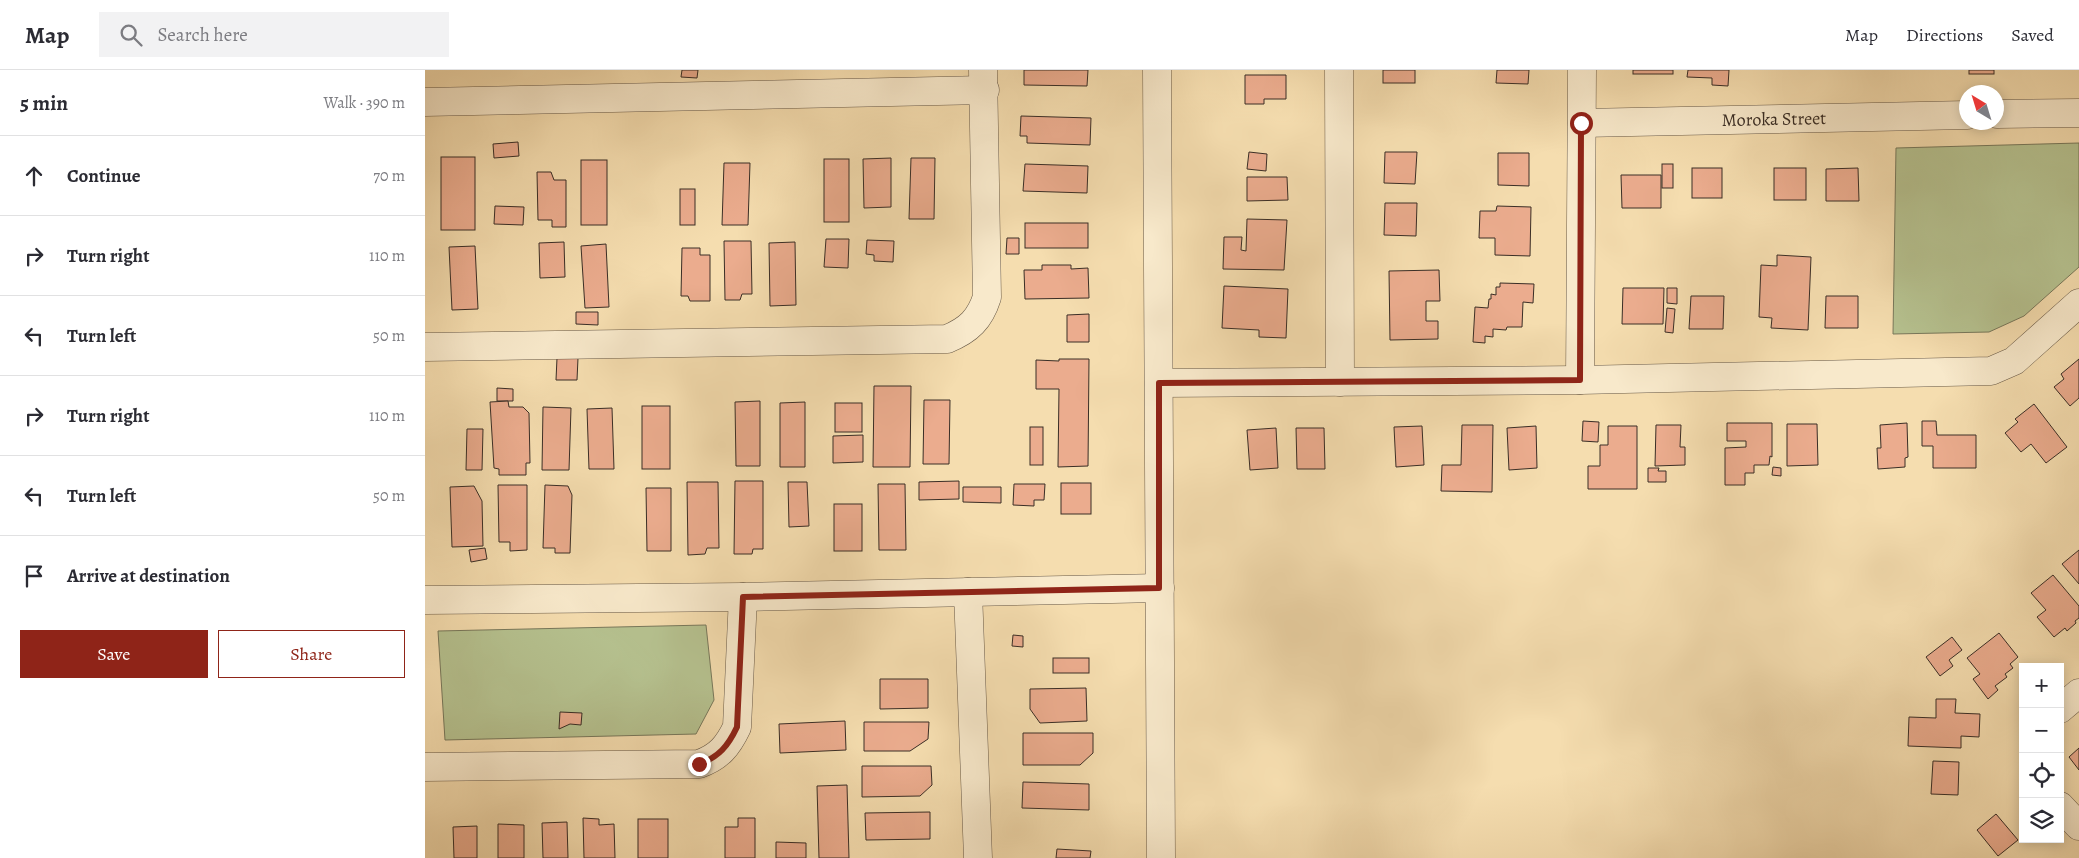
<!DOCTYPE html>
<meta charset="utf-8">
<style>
body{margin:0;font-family:Alegreya,serif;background:#f2f2f3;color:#2b2b33}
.controls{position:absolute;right:15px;bottom:15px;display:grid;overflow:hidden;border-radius:0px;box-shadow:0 2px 12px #0003}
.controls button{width:45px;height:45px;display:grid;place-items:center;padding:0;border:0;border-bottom:1px solid #e1e1e2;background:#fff;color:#2b2b33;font:25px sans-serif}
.compass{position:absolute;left:1534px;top:15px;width:45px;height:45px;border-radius:50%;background:#fff;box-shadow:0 2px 12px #0003;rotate:322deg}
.stop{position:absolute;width:15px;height:15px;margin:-11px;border:4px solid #8f2418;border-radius:50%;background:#fff}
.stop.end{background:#8f2418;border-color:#fff;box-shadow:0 1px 5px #0008}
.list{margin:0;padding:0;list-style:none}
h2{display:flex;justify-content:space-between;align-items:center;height:65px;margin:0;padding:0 20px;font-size:21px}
h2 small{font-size:16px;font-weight:400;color:#7c7c81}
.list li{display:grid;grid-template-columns:32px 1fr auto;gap:15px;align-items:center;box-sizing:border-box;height:80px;padding:0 20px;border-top:1px solid #e1e1e2}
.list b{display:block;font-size:19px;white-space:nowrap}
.list em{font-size:16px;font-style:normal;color:#7c7c81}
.actions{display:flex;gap:10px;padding:15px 20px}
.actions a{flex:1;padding:11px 0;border:1px solid #8f2418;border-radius:0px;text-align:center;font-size:18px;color:#8f2418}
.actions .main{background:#8f2418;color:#fff}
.icon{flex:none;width:28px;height:28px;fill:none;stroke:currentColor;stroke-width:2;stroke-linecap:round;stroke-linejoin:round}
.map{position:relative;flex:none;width:1654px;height:788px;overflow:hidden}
header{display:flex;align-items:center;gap:30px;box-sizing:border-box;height:70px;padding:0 25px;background:#fff;border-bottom:1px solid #e1e1e2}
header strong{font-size:24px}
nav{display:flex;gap:28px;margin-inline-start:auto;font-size:18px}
.search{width:350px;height:45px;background:#f2f2f3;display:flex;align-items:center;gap:12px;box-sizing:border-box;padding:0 18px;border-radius:0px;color:#7c7c81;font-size:19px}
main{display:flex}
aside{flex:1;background:#fff}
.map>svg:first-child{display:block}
</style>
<header>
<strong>Map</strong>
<div class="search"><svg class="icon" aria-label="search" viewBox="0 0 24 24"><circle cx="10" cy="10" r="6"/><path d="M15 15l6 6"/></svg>Search here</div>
<nav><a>Map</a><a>Directions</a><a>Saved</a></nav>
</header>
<main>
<aside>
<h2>5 min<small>Walk · 390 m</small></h2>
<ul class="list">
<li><svg class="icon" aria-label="ahead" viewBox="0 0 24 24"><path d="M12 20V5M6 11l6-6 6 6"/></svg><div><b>Continue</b></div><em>70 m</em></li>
<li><svg class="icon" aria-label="right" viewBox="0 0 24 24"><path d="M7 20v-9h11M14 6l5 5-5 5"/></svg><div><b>Turn right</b></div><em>110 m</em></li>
<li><svg class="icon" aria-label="left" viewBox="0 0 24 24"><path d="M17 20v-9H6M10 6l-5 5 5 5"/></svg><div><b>Turn left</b></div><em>50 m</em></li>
<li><svg class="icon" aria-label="right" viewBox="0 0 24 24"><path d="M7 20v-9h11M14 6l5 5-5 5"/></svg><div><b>Turn right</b></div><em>110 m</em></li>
<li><svg class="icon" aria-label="left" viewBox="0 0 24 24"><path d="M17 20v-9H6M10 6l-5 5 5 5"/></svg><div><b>Turn left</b></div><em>50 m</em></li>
<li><svg class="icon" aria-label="arrive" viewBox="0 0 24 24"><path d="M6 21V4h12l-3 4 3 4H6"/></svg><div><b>Arrive at destination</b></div></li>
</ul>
<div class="actions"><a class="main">Save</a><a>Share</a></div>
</aside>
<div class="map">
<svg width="1654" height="788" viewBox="0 0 1654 788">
<rect width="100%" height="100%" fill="#f5ddaf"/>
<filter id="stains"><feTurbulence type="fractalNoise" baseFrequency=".004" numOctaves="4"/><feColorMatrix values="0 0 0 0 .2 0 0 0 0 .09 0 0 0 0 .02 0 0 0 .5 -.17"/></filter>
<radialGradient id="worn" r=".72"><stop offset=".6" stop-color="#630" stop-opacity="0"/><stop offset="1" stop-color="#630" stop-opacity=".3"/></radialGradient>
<g fill="#b6c290" stroke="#78785b">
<path d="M 1654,73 L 1654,197 L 1599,246 L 1564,262 L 1468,264 L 1471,78 Z"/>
<path d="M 281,555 L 289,630 L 271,664 L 20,670 L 13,561 Z"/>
</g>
<g fill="#ebac8e" stroke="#3a2e26">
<path d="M 257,0 L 273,0 L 272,8 L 256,7 Z"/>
<path d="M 599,0 L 663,0 L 662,16 L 599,15 Z"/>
<rect x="958" y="0" width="32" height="13"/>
<path d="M 1072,0 L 1104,0 L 1103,14 L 1071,13 Z"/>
<rect x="1208" y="0" width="40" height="4"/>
<path d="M 1263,0 L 1304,0 L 1303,16 L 1287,15 L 1287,8 L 1262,7 Z"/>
<rect x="1544" y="0" width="25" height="4"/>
<path d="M 820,5 L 861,5 L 861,29 L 839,29 L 839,34 L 820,34 Z"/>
<path d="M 596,46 L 666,48 L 665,75 L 602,73 L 602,66 L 595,66 Z"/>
<path d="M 93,72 L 94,86 L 69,88 L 68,74 Z"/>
<path d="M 824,82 L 842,84 L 841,101 L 822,99 Z"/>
<path d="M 960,82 L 992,82 L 990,114 L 959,113 Z"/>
<path d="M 1073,83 L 1104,83 L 1104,116 L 1073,115 Z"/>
<rect x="16" y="87" width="34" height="73"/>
<path d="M 466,88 L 466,137 L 439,138 L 438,89 Z"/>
<path d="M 486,88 L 510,88 L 509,149 L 484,149 Z"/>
<rect x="399" y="89" width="25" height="63"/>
<rect x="156" y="90" width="26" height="65"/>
<path d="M 299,93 L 325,93 L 323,155 L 297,155 Z"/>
<path d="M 600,94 L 663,96 L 662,123 L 598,121 Z"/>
<rect x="1237" y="94" width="11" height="24"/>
<rect x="1267" y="98" width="30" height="30"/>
<rect x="1349" y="98" width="32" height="32"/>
<path d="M 1433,98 L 1434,131 L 1401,131 L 1401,99 Z"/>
<path d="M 112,102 L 126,102 L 129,110 L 141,110 L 141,157 L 127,157 L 127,150 L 113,150 Z"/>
<path d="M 1196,105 L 1236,105 L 1236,138 L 1197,138 Z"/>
<path d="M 822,107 L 862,107 L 863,130 L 822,131 Z"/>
<rect x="255" y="119" width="15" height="36"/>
<path d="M 960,133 L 992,133 L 991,166 L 959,165 Z"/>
<path d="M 70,136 L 99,137 L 98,155 L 69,154 Z"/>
<path d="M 1072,136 L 1106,137 L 1105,186 L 1070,185 L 1070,168 L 1054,168 L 1055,141 L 1071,141 Z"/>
<path d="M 822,149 L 862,150 L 859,200 L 798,199 L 799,167 L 817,167 L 816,180 L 821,181 Z"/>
<rect x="600" y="153" width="63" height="25"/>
<path d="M 582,168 L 594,168 L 594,184 L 581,184 Z"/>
<path d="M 401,169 L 424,169 L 423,198 L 399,197 Z"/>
<path d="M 442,170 L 469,171 L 468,192 L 449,191 L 449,185 L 441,184 Z"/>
<path d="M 299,171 L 326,171 L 327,224 L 317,224 L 315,230 L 300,230 Z"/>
<path d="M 139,172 L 140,207 L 115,208 L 114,173 Z"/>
<path d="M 370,172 L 371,235 L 345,236 L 344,173 Z"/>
<path d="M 181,174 L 184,237 L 160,238 L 156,176 Z"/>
<path d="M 50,176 L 53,239 L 27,240 L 24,177 Z"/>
<path d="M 257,178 L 275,178 L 275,185 L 285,185 L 285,231 L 265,231 L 263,226 L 256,226 Z"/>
<path d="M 1352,185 L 1386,187 L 1383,260 L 1346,258 L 1347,248 L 1334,247 L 1336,195 L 1352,196 Z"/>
<path d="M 617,195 L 646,195 L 646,199 L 663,198 L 664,228 L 600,229 L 599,200 L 617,200 Z"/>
<path d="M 1014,200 L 1015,231 L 1001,231 L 1001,251 L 1013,251 L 1013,269 L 965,270 L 964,201 Z"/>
<path d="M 1075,213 L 1109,214 L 1108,233 L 1098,232 L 1097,257 L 1082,257 L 1081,260 L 1068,259 L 1068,267 L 1060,266 L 1060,273 L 1048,272 L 1050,237 L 1063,238 L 1064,229 L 1066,229 L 1066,224 L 1071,225 L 1071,217 L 1075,217 Z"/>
<path d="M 799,216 L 863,219 L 861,268 L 834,267 L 834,260 L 797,258 Z"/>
<path d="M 1198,218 L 1239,218 L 1238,254 L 1197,254 Z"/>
<path d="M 1242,218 L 1252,218 L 1252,234 L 1242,233 Z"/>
<path d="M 1266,226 L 1299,226 L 1298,259 L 1264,259 Z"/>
<path d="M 1401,226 L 1433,226 L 1433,258 L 1400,258 Z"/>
<path d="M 1242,238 L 1250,239 L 1248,263 L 1240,262 Z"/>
<path d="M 151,242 L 173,242 L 173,255 L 151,254 Z"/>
<path d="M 664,244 L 664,272 L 642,272 L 642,245 Z"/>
<path d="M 132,288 L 153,288 L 152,310 L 131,310 Z"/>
<path d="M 634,289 L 664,289 L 663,396 L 633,397 L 634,319 L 611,319 L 611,290 L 634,291 Z"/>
<path d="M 1654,289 L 1654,328 L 1645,336 L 1629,317 L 1639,309 L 1636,304 Z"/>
<path d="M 449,316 L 486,316 L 485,397 L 448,397 Z"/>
<path d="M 72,318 L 88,319 L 88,331 L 72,331 Z"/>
<path d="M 499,330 L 525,330 L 524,394 L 498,394 Z"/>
<path d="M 83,331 L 84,337 L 98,337 L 104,343 L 105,393 L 101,393 L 101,405 L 74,405 L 74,399 L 69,398 L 65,332 Z"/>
<path d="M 335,331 L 335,396 L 311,396 L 310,332 Z"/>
<path d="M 380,332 L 380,397 L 355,397 L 355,333 Z"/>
<rect x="410" y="333" width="27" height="29"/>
<path d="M 1609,334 L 1642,377 L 1621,393 L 1606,374 L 1596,382 L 1580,363 L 1593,352 L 1590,349 Z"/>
<rect x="217" y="336" width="28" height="63"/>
<path d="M 118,337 L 146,338 L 144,400 L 117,400 Z"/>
<path d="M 187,338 L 189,399 L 164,399 L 162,339 Z"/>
<path d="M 1158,351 L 1174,352 L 1173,372 L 1157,371 Z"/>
<path d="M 1497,351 L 1511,351 L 1512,365 L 1551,365 L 1551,398 L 1508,398 L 1508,376 L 1497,376 Z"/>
<path d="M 1302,353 L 1347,353 L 1347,387 L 1345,386 L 1344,395 L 1329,395 L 1329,403 L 1320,403 L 1320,415 L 1300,415 L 1300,378 L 1321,377 L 1321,371 L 1302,371 Z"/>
<path d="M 1482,353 L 1483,387 L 1480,388 L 1480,397 L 1453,399 L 1452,378 L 1456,378 L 1455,355 Z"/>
<path d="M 1362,354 L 1392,354 L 1393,395 L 1362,396 Z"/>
<path d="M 1037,355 L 1068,355 L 1067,422 L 1016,421 L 1017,395 L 1036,395 Z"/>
<path d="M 1231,355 L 1256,355 L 1255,377 L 1260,377 L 1260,395 L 1230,396 Z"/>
<path d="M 997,356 L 999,395 L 971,397 L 969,357 Z"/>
<path d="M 1111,356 L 1112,398 L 1084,400 L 1082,358 Z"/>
<path d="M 1183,356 L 1212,356 L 1212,419 L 1163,419 L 1163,396 L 1175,396 L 1175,375 L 1183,375 Z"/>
<rect x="605" y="357" width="13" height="38"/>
<path d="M 851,358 L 853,398 L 825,400 L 822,360 Z"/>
<path d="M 871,358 L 899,358 L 900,399 L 872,399 Z"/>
<path d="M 42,359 L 58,359 L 57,400 L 41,400 Z"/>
<path d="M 438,365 L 438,392 L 408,393 L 408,366 Z"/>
<path d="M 1348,397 L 1356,398 L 1356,406 L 1347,405 Z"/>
<path d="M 1223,398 L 1234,398 L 1233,401 L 1241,401 L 1241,412 L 1223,412 Z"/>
<path d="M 310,411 L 338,411 L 338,479 L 328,479 L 327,484 L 309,484 Z"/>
<path d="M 534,411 L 534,429 L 494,430 L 494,412 Z"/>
<path d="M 262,412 L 293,412 L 294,478 L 282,478 L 280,484 L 263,485 Z"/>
<path d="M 363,412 L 382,412 L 384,456 L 364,457 Z"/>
<rect x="636" y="413" width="30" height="31"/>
<path d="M 453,414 L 480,414 L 481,480 L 454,480 Z"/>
<path d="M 589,414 L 620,414 L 619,430 L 609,430 L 609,436 L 588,435 Z"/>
<path d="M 73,415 L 102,415 L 102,480 L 85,481 L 85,472 L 74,472 Z"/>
<path d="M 120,415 L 143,416 L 147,425 L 145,483 L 130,483 L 130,478 L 118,478 Z"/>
<path d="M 49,416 L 57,431 L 58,476 L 27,477 L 25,417 Z"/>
<path d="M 538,417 L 576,417 L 576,433 L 538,432 Z"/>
<path d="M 221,418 L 246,418 L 246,481 L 222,481 Z"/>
<rect x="409" y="434" width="28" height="47"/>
<path d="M 60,478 L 62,489 L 46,492 L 44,480 Z"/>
<path d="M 1654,480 L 1654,514 L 1637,494 Z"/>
<path d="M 1628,505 L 1654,536 L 1654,548 L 1650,551 L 1651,553 L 1642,561 L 1640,558 L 1629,567 L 1612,547 L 1621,540 L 1606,523 Z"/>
<path d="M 1574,563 L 1593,587 L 1585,594 L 1588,598 L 1580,604 L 1582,607 L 1570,616 L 1573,620 L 1563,629 L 1548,609 L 1555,604 L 1542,588 Z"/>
<path d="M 588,565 L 598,566 L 598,577 L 587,576 Z"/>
<path d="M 1527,567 L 1537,580 L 1524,590 L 1528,596 L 1515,606 L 1501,587 Z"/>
<rect x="628" y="588" width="36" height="15"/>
<path d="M 455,609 L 503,609 L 503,638 L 455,639 Z"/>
<path d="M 661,618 L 662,651 L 615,653 L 605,639 L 605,619 Z"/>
<path d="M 1511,629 L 1531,629 L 1530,643 L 1555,644 L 1554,667 L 1536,666 L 1536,678 L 1483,676 L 1484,647 L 1511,648 Z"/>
<path d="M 135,642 L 157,643 L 156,655 L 145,654 L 134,659 Z"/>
<path d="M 420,651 L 421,680 L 355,683 L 354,654 Z"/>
<path d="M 439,652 L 504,652 L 503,669 L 485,681 L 439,681 Z"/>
<path d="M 598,663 L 668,663 L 668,683 L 655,695 L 598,695 Z"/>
<path d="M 1654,678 L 1654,700 L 1644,687 Z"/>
<path d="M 1508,691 L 1534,692 L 1533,725 L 1506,724 Z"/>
<path d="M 437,696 L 506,696 L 507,715 L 495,726 L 437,727 Z"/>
<path d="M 598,712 L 664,714 L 664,740 L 597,738 Z"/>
<path d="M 422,715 L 424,788 L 394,788 L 392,716 Z"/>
<path d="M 505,742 L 505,769 L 441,770 L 440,743 Z"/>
<path d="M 1571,744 L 1593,770 L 1573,786 L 1552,760 Z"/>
<path d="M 158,748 L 174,749 L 174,755 L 189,754 L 190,788 L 159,788 Z"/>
<path d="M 313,748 L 330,748 L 330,788 L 300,788 L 300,757 L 313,757 Z"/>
<rect x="213" y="749" width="30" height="39"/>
<path d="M 142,752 L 143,788 L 118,788 L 117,753 Z"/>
<path d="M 73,754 L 99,755 L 99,788 L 73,788 Z"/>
<path d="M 52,756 L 52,788 L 29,788 L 28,757 Z"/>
<path d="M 351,772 L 381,773 L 381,788 L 351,788 Z"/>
<path d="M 632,779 L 666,781 L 665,788 L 631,788 Z"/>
</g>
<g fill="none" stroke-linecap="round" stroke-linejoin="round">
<defs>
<g id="minor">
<path d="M 732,0 L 736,788"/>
<path d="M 914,0 L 915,312"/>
<path d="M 0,32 L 560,20"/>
<path d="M 1572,44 L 1654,43"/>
<path id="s1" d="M 1157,53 L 1542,45"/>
<path d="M 0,277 L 522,269 C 544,260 555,249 562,227 L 558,0"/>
<path d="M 1155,310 L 1157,0"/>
<path d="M 734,313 L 1155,310 L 1566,301 L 1589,291 L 1654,233"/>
<path d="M 543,522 L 553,788"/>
<path d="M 0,530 L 318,527 L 735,518"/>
<path d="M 1635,639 L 1654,623"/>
<path d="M 0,697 L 274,694 C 294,687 303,676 312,657 L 318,527"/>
<path d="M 1635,736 L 1654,756"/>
</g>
</defs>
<use href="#minor" stroke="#695a48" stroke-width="29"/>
<use href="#minor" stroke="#f8e9cb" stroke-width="28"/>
</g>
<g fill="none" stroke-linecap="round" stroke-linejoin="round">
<path stroke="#8f2418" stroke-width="6" d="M 274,694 C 294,687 303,676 312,657 L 318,527 L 734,518 L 734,313 L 1155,310 L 1156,53"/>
</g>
<g text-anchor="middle" stroke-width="4" stroke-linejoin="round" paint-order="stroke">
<g font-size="18" fill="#3a2e26" stroke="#f8e9cb">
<text dy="6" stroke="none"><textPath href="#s1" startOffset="192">Moroka Street</textPath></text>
</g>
</g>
<rect width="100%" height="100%" filter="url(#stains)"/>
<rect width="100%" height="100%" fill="url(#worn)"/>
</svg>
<div class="controls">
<button>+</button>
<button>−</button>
<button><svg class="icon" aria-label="locate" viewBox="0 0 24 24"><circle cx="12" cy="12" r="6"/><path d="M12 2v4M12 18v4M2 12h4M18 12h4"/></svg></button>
<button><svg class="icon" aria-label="layers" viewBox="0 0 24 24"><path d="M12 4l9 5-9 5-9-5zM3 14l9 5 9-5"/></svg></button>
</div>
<svg class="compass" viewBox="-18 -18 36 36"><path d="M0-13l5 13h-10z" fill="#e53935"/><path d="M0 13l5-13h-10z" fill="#7c7c81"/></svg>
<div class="stop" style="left:1156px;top:53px"></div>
<div class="stop end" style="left:274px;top:694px"></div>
</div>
</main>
